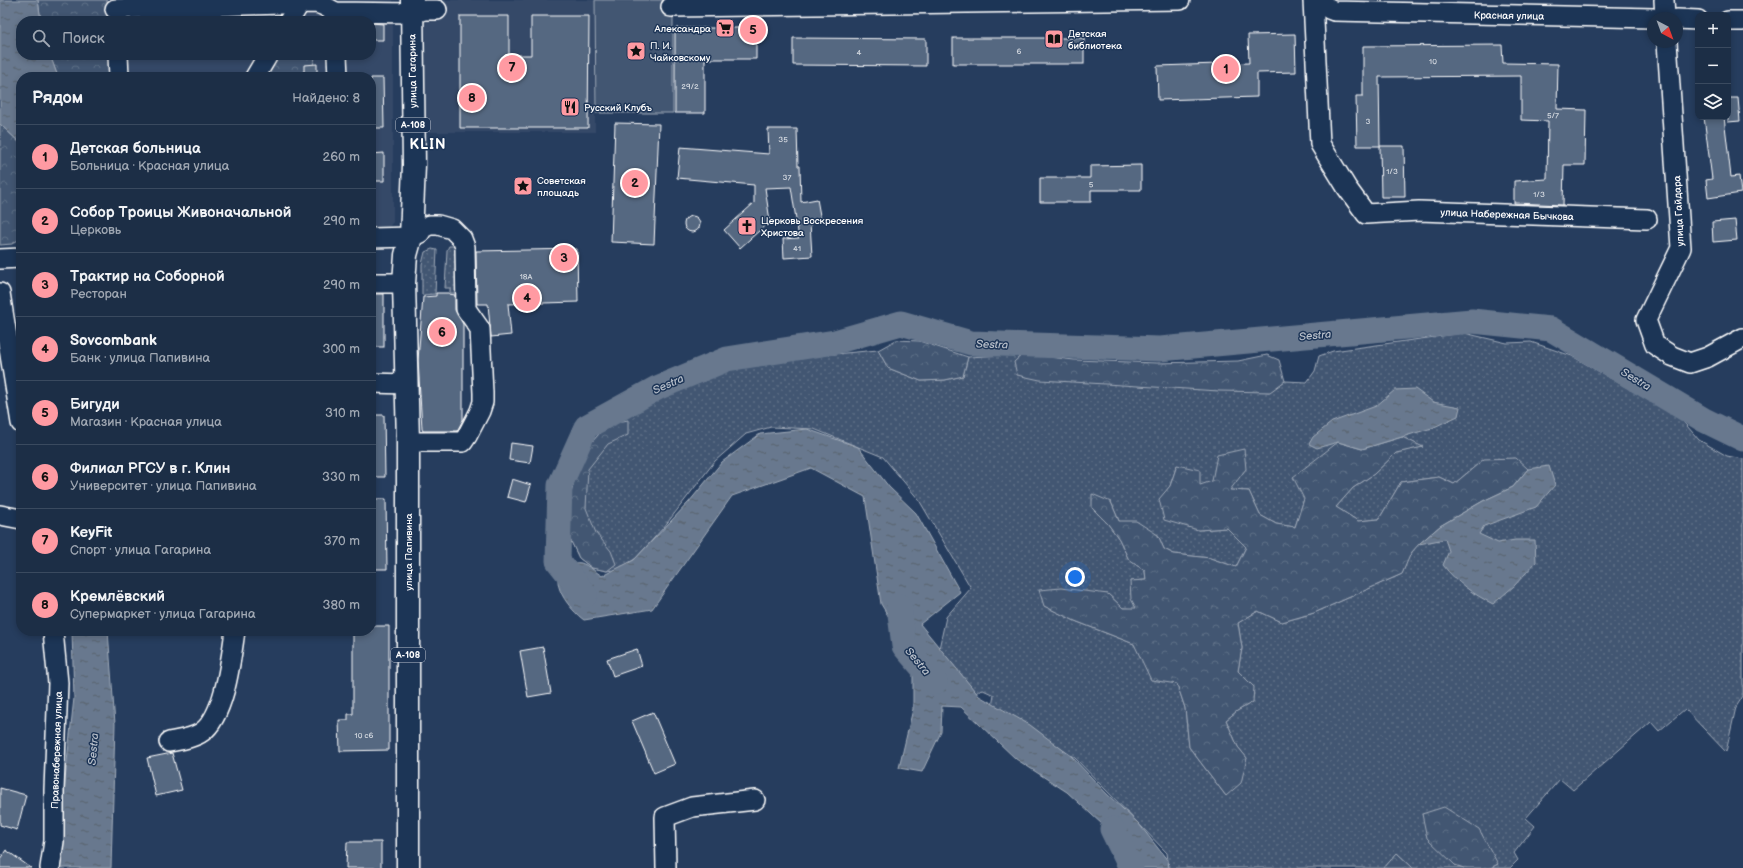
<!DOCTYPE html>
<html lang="ru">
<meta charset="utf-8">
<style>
body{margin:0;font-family:"Balsamiq Sans",sans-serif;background:#25364d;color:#f1f3f6}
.controls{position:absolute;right:12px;top:12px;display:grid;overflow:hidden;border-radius:8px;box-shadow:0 2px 6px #0003}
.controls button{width:36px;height:36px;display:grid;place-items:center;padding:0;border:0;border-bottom:1px solid #3a4a5f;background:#1c2e46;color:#f1f3f6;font:20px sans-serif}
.compass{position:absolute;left:1647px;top:12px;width:36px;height:36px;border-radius:50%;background:#1c2e46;box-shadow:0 2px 6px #0003;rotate:139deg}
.you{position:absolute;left:1075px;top:577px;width:14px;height:14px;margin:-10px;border:3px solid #fff;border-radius:50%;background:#1a73e8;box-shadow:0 0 0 6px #1a73e833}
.badge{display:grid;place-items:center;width:26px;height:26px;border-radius:50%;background:#ff9aa2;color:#111;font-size:13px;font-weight:700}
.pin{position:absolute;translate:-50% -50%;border:2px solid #fff;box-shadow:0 1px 4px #0006}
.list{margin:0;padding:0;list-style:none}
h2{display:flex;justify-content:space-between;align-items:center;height:52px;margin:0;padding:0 16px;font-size:17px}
h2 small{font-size:13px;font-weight:400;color:#a0a8b3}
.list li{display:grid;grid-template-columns:26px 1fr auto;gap:12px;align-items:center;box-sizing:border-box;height:64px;padding:0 16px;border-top:1px solid #3a4a5f}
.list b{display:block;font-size:15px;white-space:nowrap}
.list p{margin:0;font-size:13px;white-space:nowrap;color:#a0a8b3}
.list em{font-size:13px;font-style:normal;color:#a0a8b3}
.icon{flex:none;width:22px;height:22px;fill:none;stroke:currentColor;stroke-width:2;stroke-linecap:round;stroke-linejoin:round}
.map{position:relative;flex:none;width:1743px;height:868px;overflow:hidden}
.search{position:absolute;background:#1c2e46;box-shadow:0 2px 6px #0003;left:16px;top:16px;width:360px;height:44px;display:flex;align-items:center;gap:10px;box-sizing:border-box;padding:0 14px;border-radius:16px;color:#a0a8b3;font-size:15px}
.panel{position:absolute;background:#1c2e46;box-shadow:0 2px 6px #0003;left:16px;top:72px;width:360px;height:564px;border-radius:16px}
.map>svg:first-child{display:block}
</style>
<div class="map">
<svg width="1743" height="868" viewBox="0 0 1743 868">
<defs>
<pattern id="grass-dots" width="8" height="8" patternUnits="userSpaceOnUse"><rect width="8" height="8" fill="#425672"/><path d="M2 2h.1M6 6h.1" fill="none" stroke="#5e6f87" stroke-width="1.8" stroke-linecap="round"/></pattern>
<pattern id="forest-crowns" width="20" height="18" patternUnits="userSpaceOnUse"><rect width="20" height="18" fill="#425672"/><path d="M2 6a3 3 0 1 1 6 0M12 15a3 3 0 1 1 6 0" fill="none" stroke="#5e6f87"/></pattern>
<pattern id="water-ripples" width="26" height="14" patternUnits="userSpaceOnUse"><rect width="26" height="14" fill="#67788e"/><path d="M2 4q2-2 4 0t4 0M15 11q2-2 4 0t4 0" fill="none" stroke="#5a626d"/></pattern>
</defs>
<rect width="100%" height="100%" fill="#263d5e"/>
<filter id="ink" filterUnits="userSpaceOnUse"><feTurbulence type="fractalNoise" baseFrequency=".025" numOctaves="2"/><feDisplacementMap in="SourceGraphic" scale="8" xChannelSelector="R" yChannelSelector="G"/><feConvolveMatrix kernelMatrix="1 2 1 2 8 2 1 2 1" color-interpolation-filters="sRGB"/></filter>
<g filter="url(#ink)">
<g fill="#344a68">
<path d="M 107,0 L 393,0 L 393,222 L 388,228 L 371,229 L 371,77 L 110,77 L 109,55 L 371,55 L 371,21 L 108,21 Z"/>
<path d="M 424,0 L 595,0 L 595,132 L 423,132 Z"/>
</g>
<g fill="url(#grass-dots)" stroke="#a0aab8" fill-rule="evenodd">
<path d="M 449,246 L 456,246 L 460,293 L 450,293 L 450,288 L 445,288 L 447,250 Z"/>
<path d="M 432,249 L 437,250 L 435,294 L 422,295 L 422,264 L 425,252 Z"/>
<path d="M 1464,333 L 1507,343 L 1531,342 L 1572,356 L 1681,419 L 1699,440 L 1727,456 L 1743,459 L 1743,696 L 1736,707 L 1726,752 L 1685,709 L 1659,731 L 1651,722 L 1573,790 L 1560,779 L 1526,818 L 1535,826 L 1514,853 L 1518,860 L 1510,868 L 1490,868 L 1498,864 L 1455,865 L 1464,868 L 1413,868 L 1397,853 L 1384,868 L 1169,868 L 1167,853 L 1075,758 L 1031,729 L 992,707 L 994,695 L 981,689 L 970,698 L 938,653 L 946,617 L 971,588 L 919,500 L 883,457 L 814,429 L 771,427 L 746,434 L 715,461 L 664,527 L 636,558 L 620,569 L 607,571 L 592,568 L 579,558 L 568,535 L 570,498 L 577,469 L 591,443 L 608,424 L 624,412 L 685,383 L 736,365 L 802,357 L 878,350 L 888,368 L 921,381 L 945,380 L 963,376 L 968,357 L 1023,354 L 1014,362 L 1269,392 L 1285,381 L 1307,382 L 1315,371 L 1319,356 L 1333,351 ZM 1402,437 L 1422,447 L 1396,453 L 1374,474 L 1353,488 L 1336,507 L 1358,521 L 1379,519 L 1401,482 L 1439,477 L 1454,484 L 1484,459 L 1483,501 C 1462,513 1423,533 1411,554 C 1407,559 1405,567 1402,574 L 1314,613 L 1282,622 L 1258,611 L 1238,623 L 1242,648 L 1238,671 L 1253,702 L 1237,711 L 1226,720 L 1238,747 L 1247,758 L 1226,796 L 1189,747 L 1185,708 L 1177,684 L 1143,660 L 1134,644 L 1075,621 L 1044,606 L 1108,594 L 1123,608 L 1136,609 L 1130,581 L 1146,580 L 1145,571 L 1129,560 L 1119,539 L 1108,524 L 1111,502 L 1119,521 L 1158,535 L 1164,549 L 1174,554 L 1210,558 L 1236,567 L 1246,547 L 1227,528 L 1198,530 L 1160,499 L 1170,486 L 1177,465 L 1200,486 L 1212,481 L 1229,490 L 1249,491 L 1260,515 L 1276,524 L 1295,527 L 1304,499 L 1362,449 Z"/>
</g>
<g fill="url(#forest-crowns)" stroke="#a0aab8">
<path d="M 38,0 L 107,0 L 108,21 L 41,21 Z"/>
<path d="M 50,55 L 109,55 L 110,77 L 58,77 Z"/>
<path d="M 276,55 L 313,55 L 315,58 L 312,68 L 302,72 L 302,77 L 263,77 Z"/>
<path d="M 0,124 L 21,144 L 21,238 L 12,244 L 0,245 Z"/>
<path d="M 896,340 L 919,341 L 968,357 L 963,376 L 945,380 L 921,381 L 888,368 L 878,350 Z"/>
<path d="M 1023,354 L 1074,360 L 1157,363 L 1238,361 L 1267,355 L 1279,360 L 1285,381 L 1270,392 L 1219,391 L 1040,380 L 1017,375 L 1014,362 Z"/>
<path d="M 628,420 L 628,435 L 608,444 L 588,469 L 586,508 L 596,533 L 611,551 L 616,564 L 607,571 L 592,568 L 579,558 L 568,535 L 570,498 L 577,469 L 591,443 L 608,424 Z"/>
<path d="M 1402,437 L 1423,447 L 1396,453 L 1374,474 L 1353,488 L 1336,507 L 1358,521 L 1379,519 L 1401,482 L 1439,477 L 1454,484 L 1484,459 L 1516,458 L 1528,469 L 1513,487 L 1483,501 L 1440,526 L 1419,544 L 1411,553 L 1402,574 L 1314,613 L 1282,622 L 1258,611 L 1238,623 L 1242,648 L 1238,671 L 1254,687 L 1253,702 L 1237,711 L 1226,720 L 1238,747 L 1247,758 L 1241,783 L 1226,796 L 1189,747 L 1185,708 L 1177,684 L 1151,680 L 1134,644 L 1075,621 L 1044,606 L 1039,590 L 1061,588 L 1108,594 L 1123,608 L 1136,608 L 1131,599 L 1130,581 L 1146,580 L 1145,571 L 1129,560 L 1119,539 L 1108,524 L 1092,508 L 1092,494 L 1111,502 L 1119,521 L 1136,521 L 1158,535 L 1164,549 L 1174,554 L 1210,558 L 1236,567 L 1246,547 L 1227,528 L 1198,530 L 1164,520 L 1159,499 L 1170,486 L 1177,465 L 1200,470 L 1200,485 L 1212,481 L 1217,455 L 1244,449 L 1246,469 L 1230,490 L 1249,491 L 1260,515 L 1276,524 L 1295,527 L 1304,499 L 1293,477 L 1338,442 L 1362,449 Z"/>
<path d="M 1444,807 L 1479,829 L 1498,864 L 1490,868 L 1464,868 L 1455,865 L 1427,838 L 1422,814 Z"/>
<path d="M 1397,853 L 1413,868 L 1384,868 Z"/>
</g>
<path fill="#425672" stroke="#a0aab8" d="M 595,0 L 673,0 L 673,113 L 596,113 Z"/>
<g fill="url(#water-ripples)" stroke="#a4aebb">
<path d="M 0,0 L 38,0 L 41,21 L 21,21 L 21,55 L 50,55 L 58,77 L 21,77 L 21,144 L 0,124 Z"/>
<path d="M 1415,389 L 1433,402 L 1460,407 L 1458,416 L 1432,428 L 1362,449 L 1338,442 L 1317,448 L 1309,444 L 1313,437 L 1332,422 L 1376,406 L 1395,390 Z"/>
<path d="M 807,429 L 858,447 L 889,487 L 916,513 L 960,592 L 920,624 L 979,696 L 1030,725 L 1071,756 L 1107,794 L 1139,824 L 1168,861 L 1169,868 L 1132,868 L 1103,825 L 1067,792 L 1016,759 L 961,707 L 942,706 L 941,732 L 922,772 L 899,768 L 913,709 L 913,657 L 881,604 L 865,497 L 811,468 L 732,496 L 652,609 L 584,620 C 570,610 545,579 566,567 C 570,564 576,562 581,563 C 588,565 596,572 602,576 L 634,560 L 689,502 L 722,462 L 760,434 Z"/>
<path d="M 1549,466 L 1555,485 L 1536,507 L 1484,526 L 1479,534 L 1498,543 L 1515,540 L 1535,540 L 1536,562 L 1514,586 L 1493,604 C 1473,594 1457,583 1443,565 L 1449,551 L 1445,539 L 1419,544 L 1440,526 L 1483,501 L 1513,487 L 1528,469 Z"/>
<path d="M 72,631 L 108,631 L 115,724 L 111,868 L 60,868 L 65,780 L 74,698 Z"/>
</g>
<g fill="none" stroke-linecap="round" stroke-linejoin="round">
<g stroke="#67788e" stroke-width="25">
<path d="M 585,595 L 558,561 L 560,485 L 586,427 L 657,388 L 727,359 L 835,342 L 901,323 L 971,343 L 1160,349 L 1472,321 L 1551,329 L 1704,420 L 1743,439"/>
<path d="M 899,606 L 904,646 L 935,682"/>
<path d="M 1112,829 L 1131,868"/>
</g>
</g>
<g fill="#556781" stroke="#fff">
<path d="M 460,16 L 509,16 L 509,55 L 531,55 L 531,16 L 589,16 L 588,128 L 460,128 Z"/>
<path d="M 371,23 L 383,24 L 383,40 L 371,40 Z"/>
<path d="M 675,28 L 756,28 L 756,59 L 705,59 L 705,113 L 675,113 Z"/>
<path d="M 1295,34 L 1296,72 L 1257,73 L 1257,97 L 1158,100 L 1157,66 L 1249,63 L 1248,35 Z"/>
<path d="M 793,38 L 926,39 L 926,66 L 793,65 Z"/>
<rect x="953" y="38" width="131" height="26"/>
<path d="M 1502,45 L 1503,63 L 1558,64 L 1557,109 L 1586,110 L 1585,165 L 1564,165 L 1563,205 L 1514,203 L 1514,181 L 1547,179 L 1548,121 L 1521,120 L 1521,76 L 1379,77 L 1380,146 L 1357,146 L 1356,96 L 1363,96 L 1363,46 Z"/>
<path d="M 317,64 L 317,77 L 304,77 L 304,65 Z"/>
<path d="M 371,78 L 383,78 L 384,128 L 371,128 Z"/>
<path d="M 1728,98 L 1738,98 L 1740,121 L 1728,122 Z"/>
<path d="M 1704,117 L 1724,117 L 1731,177 L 1739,176 L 1741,193 L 1708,198 L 1706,180 L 1712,179 Z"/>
<path d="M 615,123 L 659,124 L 654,244 L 611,242 Z"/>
<path d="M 768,129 L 797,129 L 798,166 L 800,166 L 801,202 L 817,199 L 821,221 L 810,223 L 812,256 L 784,258 L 783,239 L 799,238 L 791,187 L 765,188 L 770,221 L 740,248 L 724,230 L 754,203 L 754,185 L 677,178 L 680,147 L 769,154 Z"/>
<path d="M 1380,146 L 1404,146 L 1405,197 L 1381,197 Z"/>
<path d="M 384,153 L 384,181 L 371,181 L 371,154 Z"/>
<path d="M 1141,165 L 1141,190 L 1091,190 L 1091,202 L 1040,202 L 1040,178 L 1090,178 L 1090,166 Z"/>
<circle cx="692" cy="224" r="8"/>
<path d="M 1735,220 L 1737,240 L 1713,242 L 1712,222 Z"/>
<path d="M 577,249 L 578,302 L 508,304 L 511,335 L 491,337 L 488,304 L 477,304 L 476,251 Z"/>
<path d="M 436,293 L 449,293 L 449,294 L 455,295 L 455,310 L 463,324 L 463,420 L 457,431 L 423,431 L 422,429 L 418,360 L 423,297 L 436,296 Z"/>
<rect x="371" y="294" width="13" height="53"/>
<path d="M 371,415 L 384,415 L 385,477 L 371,477 Z"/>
<path d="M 511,443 L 533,446 L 530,463 L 509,460 Z"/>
<path d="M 512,479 L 531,485 L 526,502 L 507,497 Z"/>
<path d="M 371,499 L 386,499 L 387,569 L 371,569 Z"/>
<path d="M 371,626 L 389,626 L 389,750 L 340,751 L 339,720 L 348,720 L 348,714 L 353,714 L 353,631 L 371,631 Z"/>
<path d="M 543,647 L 551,693 L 528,697 L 520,651 Z"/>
<path d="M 637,649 L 642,666 L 613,676 L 607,659 Z"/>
<path d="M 653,712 L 675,764 L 654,773 L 632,721 Z"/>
<path d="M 172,753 L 182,790 L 156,796 L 147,758 Z"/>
<path d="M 0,788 L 26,795 L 17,830 L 0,825 Z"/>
<path d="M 347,842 L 381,842 L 381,868 L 346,868 Z"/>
<path d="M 6,850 L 31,868 L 0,868 L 0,859 Z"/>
</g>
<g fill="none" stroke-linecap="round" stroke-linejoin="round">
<defs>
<g id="minor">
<path d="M 1313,0 L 1320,144 L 1347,188 L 1366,214 L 1419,211 L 1647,219"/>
<path d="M 1322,0 C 1324,7 1328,9 1334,11 L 1653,18"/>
<path d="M 1664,0 L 1665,18"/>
<path d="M 671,7 L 1180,0"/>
<path d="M 115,9 L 315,3 C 324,4 328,9 336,12 L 412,13 L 425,10 L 437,10"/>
<path d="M 1677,19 L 1698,20"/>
<path d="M 289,21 L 300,3"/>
<path d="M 1728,21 L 1743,21"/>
<path d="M 1667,42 L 1681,248 L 1646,320 L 1655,345 L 1672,356 L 1690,363 L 1708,357 L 1743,338"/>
<path d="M 118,55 L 119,77"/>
<path d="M 337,55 L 338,77"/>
<path d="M 255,77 L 268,55"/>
<path d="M 371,238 L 411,237 L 420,233 L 423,228 L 430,225 L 438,225 L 452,229 L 462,239 L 465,247 L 466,309 L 480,329 L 483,393 L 483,402 L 480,411 L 467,436 L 463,442 L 408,442"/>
<path d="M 0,259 L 21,258"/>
<path d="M 371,283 L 404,283"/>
<path d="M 0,293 L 21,423"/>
<path d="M 371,383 L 406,384"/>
<path d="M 0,515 L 21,519"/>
<path d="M 169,742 C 179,740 194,738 202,732 C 225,716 231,658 235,631"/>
<path d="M 50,868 L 54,841 L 54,790 L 58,683 L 53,631"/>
<path d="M 666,868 L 665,817 L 692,807 L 755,800"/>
</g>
<path id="highway" d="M 408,868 L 408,442 L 404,283 L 406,255 L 411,237 L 414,165 L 412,0"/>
</defs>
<use href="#minor" stroke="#fff" stroke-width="22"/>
<use href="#highway" stroke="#fff" stroke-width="25"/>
<use href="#minor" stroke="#1d3557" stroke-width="19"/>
<use href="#highway" stroke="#1d3557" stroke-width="22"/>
</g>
</g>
<defs>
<symbol id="supermarket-square" viewBox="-11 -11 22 22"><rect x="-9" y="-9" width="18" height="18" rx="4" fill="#ff9aa2" stroke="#1d3557"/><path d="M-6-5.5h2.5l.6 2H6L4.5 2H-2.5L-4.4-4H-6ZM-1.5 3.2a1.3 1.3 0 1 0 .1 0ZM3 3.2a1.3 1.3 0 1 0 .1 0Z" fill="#111"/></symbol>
<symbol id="library-square" viewBox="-11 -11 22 22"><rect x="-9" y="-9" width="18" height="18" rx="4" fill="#ff9aa2" stroke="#1d3557"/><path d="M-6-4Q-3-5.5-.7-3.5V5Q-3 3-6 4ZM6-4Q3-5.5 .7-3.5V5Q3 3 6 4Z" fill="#111"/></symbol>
<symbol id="sight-square" viewBox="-11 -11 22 22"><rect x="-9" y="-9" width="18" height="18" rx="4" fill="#ff9aa2" stroke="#1d3557"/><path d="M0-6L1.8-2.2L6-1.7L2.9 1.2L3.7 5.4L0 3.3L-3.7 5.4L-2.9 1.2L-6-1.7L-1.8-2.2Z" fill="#111"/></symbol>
<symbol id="restaurant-square" viewBox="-11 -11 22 22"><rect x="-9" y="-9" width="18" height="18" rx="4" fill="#ff9aa2" stroke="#1d3557"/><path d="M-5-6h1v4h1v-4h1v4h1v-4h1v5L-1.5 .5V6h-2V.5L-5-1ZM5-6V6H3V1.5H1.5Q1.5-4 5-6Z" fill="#111"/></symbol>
<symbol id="church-square" viewBox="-11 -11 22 22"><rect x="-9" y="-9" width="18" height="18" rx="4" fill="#ff9aa2" stroke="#1d3557"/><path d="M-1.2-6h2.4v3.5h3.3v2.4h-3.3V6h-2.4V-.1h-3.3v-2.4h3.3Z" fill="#111"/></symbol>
</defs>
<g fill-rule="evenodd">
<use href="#supermarket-square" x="714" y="17" width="22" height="22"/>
<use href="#library-square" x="1043" y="28" width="22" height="22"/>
<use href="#sight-square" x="625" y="40" width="22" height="22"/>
<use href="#restaurant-square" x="559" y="96" width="22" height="22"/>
<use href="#sight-square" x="512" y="175" width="22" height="22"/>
<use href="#church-square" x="736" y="215" width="22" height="22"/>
</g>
<g text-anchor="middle" stroke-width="3" stroke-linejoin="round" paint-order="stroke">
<g font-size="8" fill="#d4d9e0">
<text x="1019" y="54">6</text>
<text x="859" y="55">4</text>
<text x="1433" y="64">10</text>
<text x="690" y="89">29/2</text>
<text x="1553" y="118">5/7</text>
<text x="1368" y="124">3</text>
<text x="783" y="142">35</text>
<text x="1392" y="174">1/3</text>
<text x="787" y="180">37</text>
<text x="1091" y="187">5</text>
<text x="1539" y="197">1/3</text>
<text x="797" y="251">41</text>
<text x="526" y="279">18А</text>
<text x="364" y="738">10 с6</text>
</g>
<g fill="#1d3557" stroke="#bbc2cd" stroke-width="1">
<rect x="396" y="118" width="34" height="14" rx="3"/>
<rect x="391" y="648" width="34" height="14" rx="3"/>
</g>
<g font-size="9" font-weight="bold" fill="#fff">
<text x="413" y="128">А-108</text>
<text x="408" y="658">А-108</text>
</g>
<g font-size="10" fill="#fff" stroke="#1d3557">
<text transform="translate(1509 15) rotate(1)" y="4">Красная улица</text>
<text transform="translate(412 71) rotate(-91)" y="4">улица Гагарина</text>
<text transform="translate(1678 211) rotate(-93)" y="4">улица Гайдара</text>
<text transform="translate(1507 214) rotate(2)" y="4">улица Набережная Бычкова</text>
<text transform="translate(408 552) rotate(-90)" y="4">улица Папивина</text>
<text transform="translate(56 750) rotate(-88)" y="4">Правонабережная улица</text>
</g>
<g font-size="10" fill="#fff" stroke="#1d3557" text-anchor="start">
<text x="711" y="32" text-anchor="end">Александра</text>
<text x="1068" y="37">Детская<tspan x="1068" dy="12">библиотека</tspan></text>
<text x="650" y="49">П. И.<tspan x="650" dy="12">Чайковскому</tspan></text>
<text x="584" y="111">Русский Клубъ</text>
<text x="537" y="184">Советская<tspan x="537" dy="12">площадь</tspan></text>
<text x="761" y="224">Церковь Воскресения<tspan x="761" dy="12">Христова</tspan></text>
</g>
<g font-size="11" font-style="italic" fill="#bbc2cc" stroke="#1d3557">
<text transform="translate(1315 335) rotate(-5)" y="4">Sestra</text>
<text transform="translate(992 344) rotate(2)" y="4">Sestra</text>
<text transform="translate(1636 379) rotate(31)" y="4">Sestra</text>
<text transform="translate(668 384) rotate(-24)" y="4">Sestra</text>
<text transform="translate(918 661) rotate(50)" y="4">Sestra</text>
<text transform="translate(93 749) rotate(-85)" y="4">Sestra</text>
</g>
<g font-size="14" font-weight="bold" letter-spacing="1" fill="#fff" stroke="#1d3557">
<text x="428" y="149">KLIN</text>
</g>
</g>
</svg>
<div class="controls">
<button>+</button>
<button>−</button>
<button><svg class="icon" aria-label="layers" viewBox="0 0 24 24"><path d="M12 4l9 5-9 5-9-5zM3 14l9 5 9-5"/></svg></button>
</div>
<svg class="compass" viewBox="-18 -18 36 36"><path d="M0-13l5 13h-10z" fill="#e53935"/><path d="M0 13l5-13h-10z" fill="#a0a8b3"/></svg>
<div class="you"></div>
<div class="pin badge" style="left:1226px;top:69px">1</div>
<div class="pin badge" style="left:635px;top:183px">2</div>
<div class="pin badge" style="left:564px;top:258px">3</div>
<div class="pin badge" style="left:527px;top:298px">4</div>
<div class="pin badge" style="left:753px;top:30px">5</div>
<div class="pin badge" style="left:442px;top:332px">6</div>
<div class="pin badge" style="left:512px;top:68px">7</div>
<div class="pin badge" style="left:472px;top:98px">8</div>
<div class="search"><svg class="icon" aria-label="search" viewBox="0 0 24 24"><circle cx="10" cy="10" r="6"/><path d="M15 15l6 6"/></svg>Поиск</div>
<section class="panel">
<h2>Рядом<small>Найдено: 8</small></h2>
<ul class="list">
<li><span class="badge">1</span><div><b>Детская больница</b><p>Больница · Красная улица</p></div><em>260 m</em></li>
<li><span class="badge">2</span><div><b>Собор Троицы Живоначальной</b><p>Церковь</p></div><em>290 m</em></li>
<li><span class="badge">3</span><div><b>Трактир на Соборной</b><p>Ресторан</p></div><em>290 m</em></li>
<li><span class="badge">4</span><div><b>Sovcombank</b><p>Банк · улица Папивина</p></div><em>300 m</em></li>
<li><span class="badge">5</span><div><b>Бигуди</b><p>Магазин · Красная улица</p></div><em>310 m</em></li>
<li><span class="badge">6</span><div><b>Филиал РГСУ в г. Клин</b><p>Университет · улица Папивина</p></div><em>330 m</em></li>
<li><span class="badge">7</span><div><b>KeyFit</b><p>Спорт · улица Гагарина</p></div><em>370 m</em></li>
<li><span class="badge">8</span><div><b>Кремлёвский</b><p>Супермаркет · улица Гагарина</p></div><em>380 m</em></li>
</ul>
</section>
</div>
